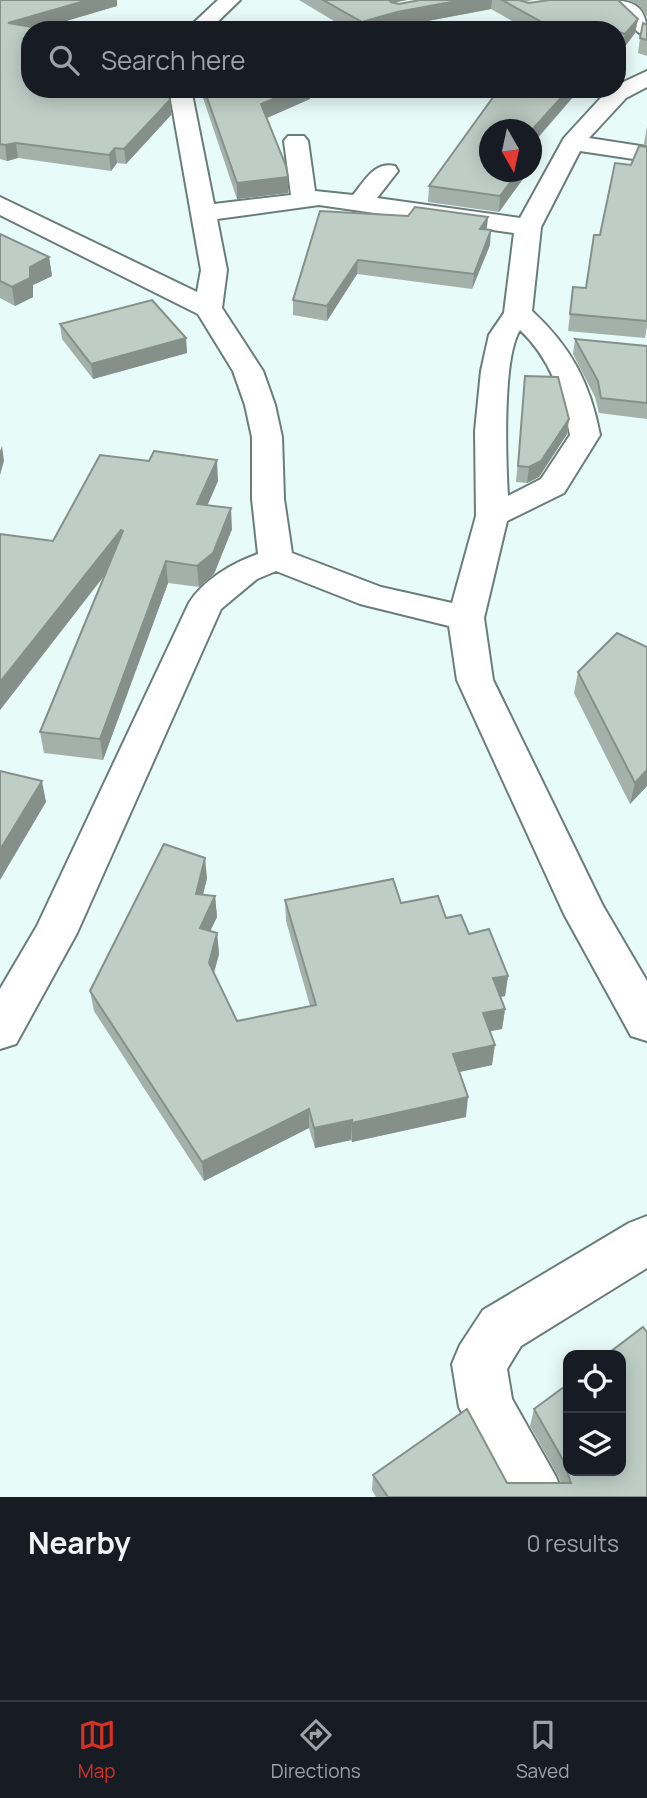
<!DOCTYPE html>
<style>
body{margin:0;font-family:Manrope,sans-serif;background:#20242c;color:#f1f3f6}
.controls{position:absolute;right:21px;bottom:21px;display:grid;overflow:hidden;border-radius:14px;box-shadow:0 4px 18px #0003}
.controls button{width:63px;height:63px;display:grid;place-items:center;padding:0;border:0;border-bottom:2px solid #363941;background:#171b24;color:#f1f3f6;font:35px sans-serif}
.compass{position:absolute;left:479px;top:119px;width:63px;height:63px;border-radius:50%;background:#171b24;box-shadow:0 4px 18px #0003;rotate:171deg}
.list{margin:0;padding:0;list-style:none}
h2{display:flex;justify-content:space-between;align-items:center;height:91px;margin:0;padding:0 28px;font-size:30px}
h2 small{font-size:23px;font-weight:400;color:#9ea1a6}
.icon{flex:none;width:38px;height:38px;fill:none;stroke:currentColor;stroke-width:2;stroke-linecap:round;stroke-linejoin:round}
.map{position:relative;flex:none;width:647px;height:1497px;overflow:hidden}
.search{position:absolute;background:#171b24;box-shadow:0 4px 18px #0003;left:21px;right:21px;top:21px;height:77px;display:flex;align-items:center;gap:18px;box-sizing:border-box;padding:0 24px;border-radius:28px;color:#9ea1a6;font-size:26px}
.sheet{height:203px;background:#171b24}
nav{display:flex;justify-content:space-around;align-items:center;box-sizing:border-box;height:98px;border-top:2px solid #363941;background:#171b24;font-size:19px;color:#9ea1a6}
nav a{display:grid;justify-items:center;gap:4px}
nav .on{color:#d93025}
.map>svg:first-child{display:block}
</style>
<div class="map">
<svg width="647" height="1497" viewBox="0 0 647 1497">
<rect width="100%" height="100%" fill="#e7fbf9"/>
<g fill="none" stroke-linecap="round" stroke-linejoin="round">
<defs>
<g id="minor">
<path d="M 218,0 L 240,0 L 209,30 L 186,30 Z"/>
<path d="M 604,0 C 635,0 647,5 647,38 C 642,37 608,6 604,0 Z"/>
<path d="M 647,71 L 647,87 L 626,98 L 589,138 L 647,147 L 647,161 L 580,151 L 541,227 L 532,311 C 571,347 590,383 600,435 L 564,493 L 507,521 L 484,618 L 493,680 L 603,906 L 647,981 L 647,1041 L 631,1036 L 564,914 L 457,680 L 449,626 L 360,604 L 276,571 L 257,579 L 221,609 L 77,933 L 16,1044 L 0,1049 L 0,989 L 37,926 L 189,603 C 204,579 233,563 258,554 L 252,499 L 252,437 L 245,405 L 233,371 L 198,314 L 0,215 L 0,197 L 197,292 L 201,270 L 169,89 L 191,89 L 214,204 L 291,195 L 284,141 L 288,136 L 304,136 L 308,141 L 315,191 L 353,195 C 365,181 374,161 395,166 L 398,171 L 377,198 L 520,218 L 564,138 L 609,89 L 617,89 L 617,85 ZM 319,205 L 514,233 L 504,313 L 489,335 L 481,371 L 475,431 L 476,516 L 452,603 L 381,587 L 292,553 L 284,499 L 282,437 L 275,405 L 263,371 L 222,308 L 227,270 L 217,219 ZM 520,330 C 550,358 563,396 570,435 L 541,479 L 508,496 C 506,461 502,357 520,330 Z"/>
<path d="M 647,1216 L 647,1268 L 521,1346 L 507,1369 L 512,1399 L 556,1477 L 564,1497 L 505,1497 L 459,1407 L 452,1364 L 460,1345 L 483,1310 L 629,1223 Z"/>
</g>
</defs>
<use href="#minor" stroke="#6b7d7b" stroke-width="4"/>
<use href="#minor" fill="#fff" fill-rule="evenodd"/>
</g>
<g fill="#a3b1aa">
<path d="M 0,0 L 117,6 L 41,28 L 170,100 L 171,115 L 126,164 L 117,163 L 111,171 L 18,158 L 7,161 L 0,159 Z"/>
<path d="M 299,0 L 407,0 L 394,3 L 399,4 L 420,0 L 533,0 L 525,2 L 638,19 L 635,33 L 623,49 L 617,47 L 617,30 L 528,30 L 491,9 L 396,27 L 386,30 L 349,30 Z"/>
<path d="M 627,0 L 647,0 L 647,17 L 639,5 Z"/>
<path d="M 647,25 L 647,56 L 638,53 L 640,38 Z"/>
<path d="M 200,89 L 310,89 L 310,99 L 267,118 L 288,177 L 288,193 L 237,199 Z"/>
<path d="M 513,89 L 580,89 L 532,145 L 535,161 L 489,172 L 528,172 L 499,212 L 428,202 L 429,186 Z"/>
<path d="M 647,126 L 647,146 L 644,144 Z"/>
<path d="M 647,147 L 647,326 L 645,338 L 568,331 L 573,287 L 586,288 L 600,235 L 631,165 Z"/>
<path d="M 408,216 L 488,217 L 487,229 L 490,245 L 472,289 L 357,274 L 327,321 L 293,315 L 293,300 Z"/>
<path d="M 0,234 L 49,257 L 52,276 L 33,285 L 33,297 L 15,306 L 0,298 Z"/>
<path d="M 60,324 L 186,338 L 187,353 L 93,379 L 62,339 Z"/>
<path d="M 575,339 L 647,346 L 647,419 L 599,413 L 595,397 L 573,354 Z"/>
<path d="M 524,391 L 569,419 L 567,434 L 539,477 L 527,483 L 516,482 Z"/>
<path d="M 218,481 L 207,505 L 232,529 L 214,574 L 199,587 L 168,583 L 103,760 L 44,753 L 40,732 L 105,575 L 0,710 L 0,534 L 53,541 Z"/>
<path d="M 578,672 L 647,786 L 630,804 L 574,693 Z"/>
<path d="M 207,878 L 203,895 L 215,896 L 217,917 L 210,931 L 217,933 L 219,954 L 214,973 L 237,1021 L 310,1006 L 286,921 L 285,900 L 401,903 L 446,918 L 469,934 L 508,976 L 505,996 L 500,997 L 505,1009 L 502,1029 L 490,1031 L 492,1065 L 459,1072 L 466,1117 L 352,1142 L 351,1140 L 315,1148 L 309,1128 L 204,1181 L 94,1011 L 90,991 Z"/>
<path d="M 534,1409 L 647,1497 L 376,1497 L 372,1490 L 373,1475 L 507,1483 L 561,1483 L 558,1476 L 530,1426 Z"/>
</g>
<g fill="#85908b">
<path d="M 88,0 L 117,0 L 117,6 L 36,30 L 8,23 Z"/>
<path d="M 386,0 L 407,0 L 390,3 Z"/>
<path d="M 462,0 L 492,0 L 491,9 L 396,27 L 386,30 L 362,30 L 362,22 L 397,12 Z"/>
<path d="M 638,19 L 635,33 L 623,49 L 625,34 Z"/>
<path d="M 297,89 L 310,89 L 310,99 L 262,120 L 261,104 Z"/>
<path d="M 569,89 L 580,89 L 531,145 L 531,131 Z"/>
<path d="M 170,100 L 171,115 L 126,164 L 124,149 Z"/>
<path d="M 16,143 L 18,158 L 7,161 L 5,145 Z"/>
<path d="M 536,145 L 535,161 L 531,166 L 531,152 Z"/>
<path d="M 115,148 L 117,163 L 111,171 L 109,155 Z"/>
<path d="M 518,172 L 528,172 L 499,212 L 500,196 Z"/>
<path d="M 288,177 L 288,193 L 237,199 L 237,183 Z"/>
<path d="M 488,217 L 486,232 L 480,229 Z"/>
<path d="M 491,230 L 490,245 L 472,289 L 474,274 Z"/>
<path d="M 49,257 L 52,276 L 33,285 L 33,297 L 15,306 L 12,287 L 30,267 Z"/>
<path d="M 358,260 L 357,274 L 327,321 L 327,306 Z"/>
<path d="M 186,338 L 187,353 L 93,379 L 91,364 Z"/>
<path d="M 569,419 L 567,434 L 539,477 L 527,483 L 529,467 Z"/>
<path d="M 2,446 L 4,461 L 0,475 L 0,451 Z"/>
<path d="M 217,460 L 218,481 L 199,525 L 197,504 Z"/>
<path d="M 231,508 L 232,529 L 214,574 L 199,587 L 197,566 Z"/>
<path d="M 121,530 L 123,551 L 0,710 L 0,682 Z"/>
<path d="M 166,561 L 168,583 L 103,760 L 100,739 Z"/>
<path d="M 647,770 L 647,786 L 630,804 L 635,783 Z"/>
<path d="M 42,781 L 46,802 L 0,880 L 0,850 Z"/>
<path d="M 205,858 L 207,878 L 198,914 L 196,894 Z"/>
<path d="M 215,896 L 217,917 L 202,948 L 200,928 Z"/>
<path d="M 217,933 L 219,954 L 211,983 L 209,963 Z"/>
<path d="M 508,976 L 505,996 L 490,999 L 493,978 Z"/>
<path d="M 505,1009 L 502,1029 L 481,1033 L 483,1013 Z"/>
<path d="M 495,1045 L 492,1065 L 450,1074 L 453,1054 Z"/>
<path d="M 468,1097 L 466,1117 L 352,1142 L 352,1123 Z"/>
<path d="M 309,1109 L 309,1128 L 204,1181 L 202,1162 Z"/>
<path d="M 352,1120 L 351,1140 L 315,1148 L 314,1128 Z"/>
</g>
<g fill="#becec6" stroke="#85908b" stroke-width="2">
<path d="M 0,0 L 88,0 L 8,23 L 50,30 L 30,30 L 30,89 L 168,89 L 170,100 L 124,149 L 115,148 L 109,155 L 16,143 L 5,145 L 0,144 Z"/>
<path d="M 323,0 L 389,0 L 391,2 L 399,4 L 420,0 L 462,0 L 397,12 L 362,22 Z"/>
<path d="M 502,0 L 519,0 L 529,3 L 549,0 L 618,0 L 638,19 L 625,34 L 619,32 L 617,34 L 617,30 L 556,30 Z"/>
<path d="M 643,23 L 647,25 L 647,40 L 640,38 Z"/>
<path d="M 204,89 L 297,89 L 261,104 L 286,166 L 288,177 L 237,183 Z"/>
<path d="M 499,89 L 512,90 L 513,89 L 569,89 L 531,131 L 531,130 L 489,130 L 489,172 L 518,172 L 500,196 L 429,186 Z"/>
<path d="M 531,145 L 536,145 L 531,152 Z"/>
<path d="M 639,146 L 647,147 L 647,321 L 570,314 L 573,287 L 586,288 L 594,235 L 600,235 L 615,163 L 631,165 Z"/>
<path d="M 415,207 L 488,217 L 480,229 L 491,230 L 474,274 L 358,260 L 327,306 L 293,300 L 320,211 L 408,216 Z"/>
<path d="M 0,234 L 49,257 L 30,267 L 30,278 L 12,287 L 0,281 Z"/>
<path d="M 152,300 L 186,338 L 91,364 L 60,324 Z"/>
<path d="M 575,339 L 647,346 L 647,403 L 601,398 L 598,381 Z"/>
<path d="M 525,376 L 558,377 L 569,419 L 541,461 L 529,467 L 518,466 Z"/>
<path d="M 154,451 L 217,460 L 197,504 L 231,508 L 213,553 L 197,566 L 166,561 L 100,739 L 40,732 L 123,531 L 121,530 L 0,682 L 0,534 L 53,541 L 100,455 L 149,461 Z"/>
<path d="M 617,633 L 647,647 L 647,770 L 635,783 L 578,672 Z"/>
<path d="M 0,771 L 42,781 L 0,850 Z"/>
<path d="M 164,844 L 205,858 L 196,894 L 215,896 L 200,928 L 217,933 L 209,963 L 237,1021 L 316,1005 L 285,900 L 393,879 L 401,903 L 438,896 L 446,918 L 461,915 L 469,934 L 489,929 L 508,976 L 493,978 L 505,1009 L 483,1013 L 495,1045 L 453,1054 L 468,1097 L 352,1123 L 352,1120 L 314,1128 L 309,1109 L 202,1162 L 90,991 Z"/>
<path d="M 643,1327 L 647,1332 L 647,1497 L 388,1497 L 373,1475 L 467,1409 L 507,1483 L 571,1483 L 563,1460 L 534,1409 L 568,1384 L 568,1471 L 621,1471 L 621,1355 L 606,1355 Z"/>
</g>
</svg>
<div class="controls">
<button><svg class="icon" aria-label="locate" viewBox="0 0 24 24"><circle cx="12" cy="12" r="6"/><path d="M12 2v4M12 18v4M2 12h4M18 12h4"/></svg></button>
<button><svg class="icon" aria-label="layers" viewBox="0 0 24 24"><path d="M12 4l9 5-9 5-9-5zM3 14l9 5 9-5"/></svg></button>
</div>
<svg class="compass" viewBox="-18 -18 36 36"><path d="M0-13l5 13h-10z" fill="#e53935"/><path d="M0 13l5-13h-10z" fill="#9ea1a6"/></svg>
<div class="search"><svg class="icon" aria-label="search" viewBox="0 0 24 24"><circle cx="10" cy="10" r="6"/><path d="M15 15l6 6"/></svg>Search here</div>
</div>
<section class="sheet">
<h2>Nearby<small>0 results</small></h2>
<ul class="list">
</ul>
</section>
<nav>
<a class="on"><svg class="icon" aria-label="map" viewBox="0 0 24 24"><path d="M3 6l6-2 6 2 6-2v14l-6 2-6-2-6 2zM9 4v14M15 6v14"/></svg>Map</a>
<a><svg class="icon" aria-label="directions" viewBox="0 0 24 24"><path d="M12 3l9 9-9 9-9-9zM9 14v-3h6M13 9l2 2-2 2"/></svg>Directions</a>
<a><svg class="icon" aria-label="saved" viewBox="0 0 24 24"><path d="M7 4h10v16l-5-4-5 4z"/></svg>Saved</a>
</nav>
